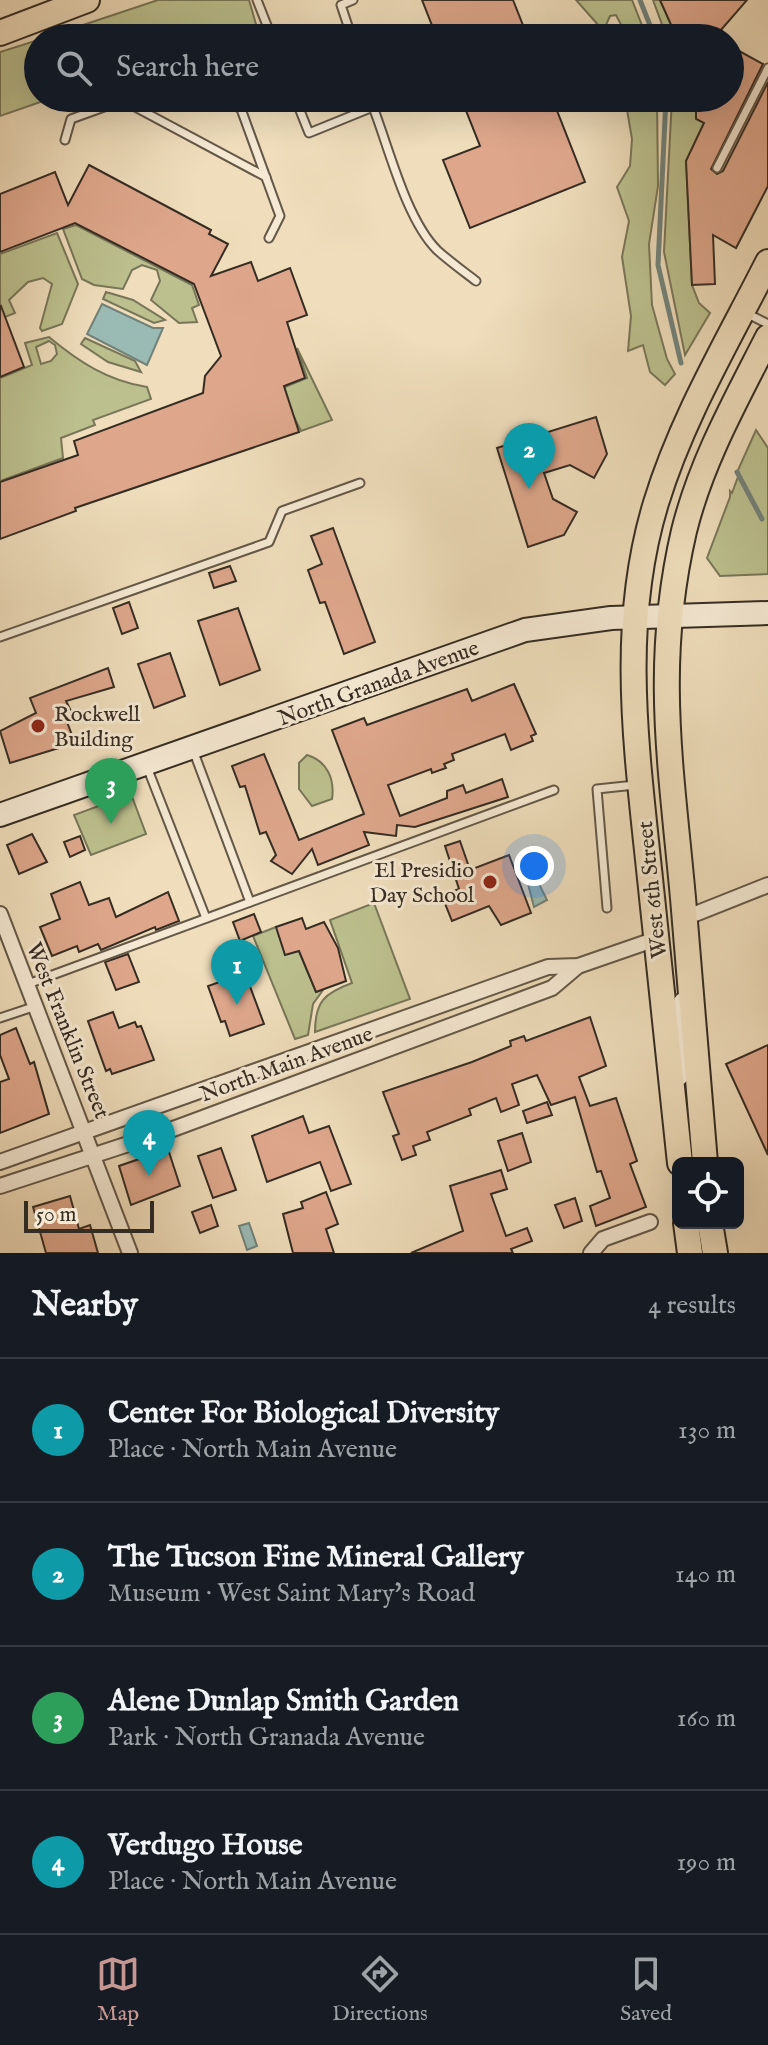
<!DOCTYPE html>
<meta charset="utf-8">
<style>
body{margin:0;font-family:"IM FELL English",serif;background:#242831;color:#f1f3f6}
.controls{position:absolute;right:24px;bottom:24px;display:grid;overflow:hidden;border-radius:12px;box-shadow:0 8px 32px #0002}
.controls button{width:72px;height:72px;display:grid;place-items:center;padding:0;border:0;border-bottom:2px solid #363941;background:#171b24;color:#f1f3f6;font:40px sans-serif}
.scale{position:absolute;left:24px;bottom:20px;width:130px;box-sizing:border-box;padding-left:8px;border:4px solid #352c22;border-top:0;font-size:22px;line-height:28px;white-space:nowrap;color:#352c22;-webkit-text-stroke:6px #f5e9d3;paint-order:stroke}
.you{position:absolute;left:534px;top:866px;width:28px;height:28px;margin:-20px;border:6px solid #fff;border-radius:50%;background:#1a73e8;box-shadow:0 0 0 12px #1a73e833}
.badge{display:grid;place-items:center;width:52px;height:52px;border-radius:50%;background:#c59692;color:#fff;font-size:26px;font-weight:700}
.pin{position:absolute;translate:-50% -66px;filter:drop-shadow(0 2px 4px #0008)}
.pin::after{content:'';position:absolute;top:42px;width:28px;height:24px;background:inherit;clip-path:polygon(0 0,100% 0,50% 100%)}
.list{margin:0;padding:0;list-style:none}
h2{display:flex;justify-content:space-between;align-items:center;height:104px;margin:0;padding:0 32px;font-size:34px}
h2 small{font-size:26px;font-weight:400;color:#9ea1a6}
.list li{display:grid;grid-template-columns:52px 1fr auto;gap:24px;align-items:center;box-sizing:border-box;height:144px;padding:0 32px;border-top:2px solid #363941}
.list b{display:block;font-size:30px;white-space:nowrap}
.list p{margin:0;font-size:26px;white-space:nowrap;color:#9ea1a6}
.list em{font-size:26px;font-style:normal;color:#9ea1a6}
.icon{flex:none;width:44px;height:44px;fill:none;stroke:currentColor;stroke-width:2;stroke-linecap:round;stroke-linejoin:round}
.map{position:relative;flex:none;width:768px;height:1253px;overflow:hidden}
.search{position:absolute;background:#171b24;box-shadow:0 8px 32px #0002;left:24px;right:24px;top:24px;height:88px;display:flex;align-items:center;gap:20px;box-sizing:border-box;padding:0 28px;border-radius:44px;color:#9ea1a6;font-size:30px}
.sheet{height:680px;background:#171b24}
nav{display:flex;justify-content:space-around;align-items:center;box-sizing:border-box;height:112px;border-top:2px solid #363941;background:#171b24;font-size:22px;color:#9ea1a6}
nav a{display:grid;justify-items:center;gap:4px}
nav .on{color:#c59692}
.map>svg:first-child{display:block}
</style>
<div class="map">
<svg width="768" height="1253" viewBox="0 0 768 1253">
<rect width="100%" height="100%" fill="#efddbb"/>
<filter id="stains"><feTurbulence type="fractalNoise" baseFrequency=".0025" numOctaves="4"/><feColorMatrix values="0 0 0 0 .2 0 0 0 0 .09 0 0 0 0 .02 0 0 0 .5 -.17"/></filter>
<radialGradient id="worn" r=".72"><stop offset=".6" stop-color="#630" stop-opacity="0"/><stop offset="1" stop-color="#630" stop-opacity=".3"/></radialGradient>
<g fill="#bcc08e" stroke="#787658" stroke-width="2" fill-rule="evenodd">
<path d="M 158,0 L 249,0 L 260,38 L 44,38 Z"/>
<path d="M 576,0 L 632,0 L 647,38 L 628,38 L 616,15 L 610,16 L 606,25 L 600,27 Z"/>
<path d="M 653,0 L 660,0 L 677,38 L 667,38 Z"/>
<path d="M 38,40 L 38,98 L 52,98 L 0,116 L 0,52 Z"/>
<path d="M 625,98 L 657,98 L 658,186 L 649,244 L 652,305 L 667,359 L 675,374 L 665,385 L 650,372 L 643,345 L 628,351 L 631,316 L 622,257 L 629,221 L 617,187 L 630,166 L 632,139 Z"/>
<path d="M 672,98 L 696,98 L 697,119 L 704,123 L 686,161 L 692,285 L 699,303 L 710,313 L 685,355 L 664,252 Z"/>
<path d="M 76,225 L 192,285 L 199,305 L 192,308 L 197,322 L 179,323 L 151,300 L 160,281 L 157,270 L 142,265 L 132,270 L 123,289 L 94,285 L 82,279 L 63,229 Z"/>
<path d="M 57,233 L 78,284 L 62,324 L 42,331 L 40,328 L 52,284 L 43,278 L 28,282 L 9,300 L 15,313 L 0,319 L 0,254 Z"/>
<path d="M 106,292 L 133,300 L 165,320 L 154,323 L 103,299 Z"/>
<path d="M 49,337 C 79,362 108,381 147,387 L 151,399 L 93,420 L 95,425 L 61,438 L 63,458 L 0,481 L 0,378 L 32,365 L 25,343 ZM 49,341 L 55,345 L 57,354 L 51,361 L 41,364 L 36,347 Z"/>
<path d="M 85,338 L 135,361 L 141,372 L 108,362 L 81,344 Z"/>
<path d="M 297,348 L 332,420 L 301,431 L 280,389 L 307,378 Z"/>
<path d="M 756,430 L 768,448 L 768,574 L 720,576 L 707,558 L 730,497 L 730,491 L 732,493 L 739,474 L 738,470 Z"/>
<path d="M 307,755 C 327,761 335,779 332,799 L 312,806 L 299,789 L 299,763 Z"/>
<path d="M 131,794 L 146,834 L 91,855 L 74,815 Z"/>
<path d="M 374,903 L 410,999 L 315,1032 C 315,1001 325,993 352,983 L 330,920 Z"/>
<path d="M 276,927 L 299,951 L 316,992 L 323,990 L 313,1004 L 308,1035 L 295,1039 L 253,936 Z"/>
</g>
<g fill="#9abbb4" stroke="#72827a" stroke-width="2">
<path d="M 102,304 L 153,328 L 163,328 L 147,365 L 87,334 Z"/>
<path d="M 536,878 L 547,900 L 534,907 L 528,884 Z"/>
<path d="M 249,1223 L 257,1246 L 247,1250 L 239,1226 Z"/>
</g>
<g fill="none" stroke-linecap="round" stroke-linejoin="round">
<g stroke="#72827a" stroke-width="5">
<path d="M 640,0 L 655,38"/>
<path d="M 666,98 L 658,265 L 681,363"/>
<path d="M 737,472 L 762,519"/>
</g>
</g>
<g fill="#dea78c" stroke="#352c22" stroke-width="2">
<path d="M 422,0 L 513,0 L 528,38 L 437,38 Z"/>
<path d="M 660,0 L 747,0 L 714,38 L 677,38 Z"/>
<path d="M 730,46 L 763,64 L 711,169 L 717,174 L 723,171 L 768,82 L 768,186 L 736,248 L 713,235 L 715,284 L 692,285 L 686,161 L 704,123 L 696,119 L 696,98 L 730,98 Z"/>
<path d="M 461,98 L 552,98 L 585,182 L 470,228 L 443,160 L 480,146 Z"/>
<path d="M 89,165 L 211,230 L 209,234 L 228,244 L 211,276 L 251,262 L 258,281 L 290,268 L 307,315 L 287,322 L 305,378 L 284,386 L 299,432 L 75,508 L 76,511 L 0,539 L 0,482 L 78,455 L 74,441 L 203,393 L 205,376 L 221,356 L 194,284 L 75,223 L 0,252 L 0,194 L 55,172 L 68,205 Z"/>
<path d="M 1,306 L 24,367 L 0,377 L 0,307 Z"/>
<path d="M 596,417 L 607,454 L 594,478 L 570,465 L 544,473 L 553,499 L 577,512 L 564,535 L 528,547 L 497,448 Z"/>
<path d="M 333,528 L 375,642 L 344,654 L 325,602 L 320,603 L 308,570 L 322,564 L 311,536 Z"/>
<path d="M 230,566 L 236,581 L 214,588 L 209,573 Z"/>
<path d="M 129,602 L 138,628 L 122,634 L 113,608 Z"/>
<path d="M 238,608 L 260,670 L 220,685 L 198,621 Z"/>
<path d="M 170,653 L 185,696 L 154,708 L 138,664 Z"/>
<path d="M 108,668 L 114,687 L 66,701 L 71,711 L 64,714 L 75,743 L 10,763 L 0,731 L 36,713 L 30,698 Z"/>
<path d="M 514,684 L 536,734 L 531,736 L 533,741 L 511,750 L 505,734 L 452,754 L 454,760 L 444,764 L 446,768 L 432,773 L 431,769 L 388,785 L 400,816 L 447,798 L 447,791 L 463,785 L 466,793 L 502,779 L 508,797 L 415,827 L 397,825 L 396,836 L 364,832 L 369,845 L 318,865 L 312,849 L 292,874 L 271,861 L 276,855 L 266,832 L 260,834 L 245,786 L 240,787 L 232,766 L 264,754 L 299,840 L 364,814 L 332,730 L 364,718 L 367,725 L 467,689 L 472,701 Z"/>
<path d="M 32,834 L 47,862 L 19,874 L 7,845 Z"/>
<path d="M 80,836 L 85,850 L 70,857 L 64,842 Z"/>
<path d="M 460,841 L 470,870 L 509,855 L 531,913 L 501,925 L 489,906 L 452,921 L 442,896 L 459,889 L 445,846 Z"/>
<path d="M 80,882 L 89,905 L 109,898 L 116,917 L 168,892 L 179,921 L 156,930 L 155,927 L 101,950 L 98,944 L 79,952 L 77,946 L 52,956 L 40,927 L 60,919 L 51,894 Z"/>
<path d="M 254,914 L 261,932 L 240,941 L 233,922 Z"/>
<path d="M 302,918 L 306,929 L 324,922 L 338,948 L 346,981 L 316,992 L 299,951 L 285,955 L 276,927 Z"/>
<path d="M 128,954 L 139,982 L 116,990 L 105,962 Z"/>
<path d="M 245,973 L 264,1024 L 230,1036 L 225,1021 L 221,1022 L 208,986 Z"/>
<path d="M 113,1012 L 119,1028 L 135,1022 L 137,1027 L 141,1026 L 154,1060 L 112,1074 L 110,1069 L 106,1071 L 88,1021 Z"/>
<path d="M 590,1017 L 606,1066 L 579,1077 L 590,1106 L 616,1098 L 637,1161 L 630,1164 L 646,1207 L 596,1226 L 590,1206 L 610,1198 L 601,1171 L 597,1172 L 575,1097 L 551,1105 L 537,1075 L 512,1084 L 519,1105 L 501,1112 L 496,1098 L 469,1109 L 471,1115 L 427,1132 L 430,1140 L 413,1146 L 416,1155 L 402,1160 L 393,1136 L 399,1134 L 383,1092 L 472,1062 L 511,1046 L 510,1041 L 524,1036 L 526,1041 Z"/>
<path d="M 16,1028 L 30,1064 L 34,1062 L 49,1114 L 0,1133 L 0,1082 L 9,1079 L 0,1055 L 0,1035 Z"/>
<path d="M 768,1045 L 768,1155 L 726,1064 Z"/>
<path d="M 547,1102 L 552,1115 L 527,1123 L 523,1111 Z"/>
<path d="M 303,1116 L 309,1133 L 329,1126 L 351,1184 L 331,1191 L 320,1162 L 267,1182 L 252,1136 Z"/>
<path d="M 522,1133 L 531,1162 L 508,1171 L 498,1141 Z"/>
<path d="M 221,1148 L 236,1190 L 213,1198 L 198,1156 Z"/>
<path d="M 168,1149 L 180,1186 L 131,1205 L 119,1166 Z"/>
<path d="M 501,1170 L 507,1189 L 491,1194 L 506,1236 L 527,1228 L 532,1241 L 511,1249 L 513,1253 L 411,1253 L 463,1231 L 450,1186 Z"/>
<path d="M 326,1192 L 338,1224 L 326,1229 L 334,1253 L 293,1253 L 283,1214 L 303,1208 L 301,1202 Z"/>
<path d="M 70,1196 L 79,1229 L 90,1225 L 98,1253 L 46,1253 L 33,1207 Z"/>
<path d="M 575,1198 L 582,1221 L 564,1228 L 555,1205 Z"/>
<path d="M 211,1205 L 218,1226 L 200,1233 L 192,1212 Z"/>
</g>
<g fill="none" stroke-linecap="round" stroke-linejoin="round">
<defs>
<g id="service">
<path d="M 257,0 L 272,38"/>
<path d="M 352,38 L 341,5 L 353,0"/>
<path d="M 222,98 L 241,109 L 280,216 L 269,238"/>
<path d="M 295,98 L 309,133 L 373,107 C 389,148 406,219 437,250 C 449,261 463,271 476,281"/>
<path d="M 122,100 L 266,177"/>
<path d="M 65,140 L 71,119 L 129,98"/>
<path d="M 717,168 L 768,68"/>
<path d="M 744,312 L 768,324"/>
<path d="M 0,637 L 269,542 L 282,511 L 360,483"/>
<path d="M 193,750 L 250,902"/>
<path d="M 147,767 L 206,918"/>
<path d="M 607,908 L 597,789 L 635,785"/>
<path d="M 28,984 L 554,790"/>
<path d="M 0,1018 L 36,1006"/>
</g>
<g id="minor">
<path d="M 0,914 L 130,1253"/>
<path d="M 685,918 L 768,885"/>
<path d="M 0,1162 L 548,967 L 578,966 L 656,939"/>
<path d="M 0,1186 L 165,1132 L 552,988 L 578,966"/>
<path d="M 591,1253 L 603,1239 L 650,1222"/>
</g>
<path id="tertiary" d="M 679,1076 L 683,1002"/>
<path id="secondary" d="M 0,815 L 525,630 L 611,618 L 768,613"/>
<g id="primary">
<path d="M 0,33 L 87,0"/>
<path d="M 680,1163 C 669,1065 659,967 649,869 C 636,745 619,624 656,503 C 682,418 728,341 768,262"/>
<path d="M 705,1163 C 697,1075 691,986 683,898 C 671,766 653,664 684,531 C 701,462 736,400 768,337"/>
<path d="M 686,1223 L 690,1253"/>
<path d="M 710,1223 L 715,1253"/>
</g>
</defs>
<use href="#service" stroke="#645848" stroke-width="11"/>
<use href="#minor" stroke="#645848" stroke-width="18"/>
<use href="#tertiary" stroke="#645848" stroke-width="22"/>
<use href="#secondary" stroke="#352c22" stroke-width="26"/>
<use href="#primary" stroke="#352c22" stroke-width="28"/>
<use href="#service" stroke="#f5e9d3" stroke-width="7"/>
<use href="#minor" stroke="#f5e9d3" stroke-width="14"/>
<use href="#tertiary" stroke="#f5e9d3" stroke-width="18"/>
<use href="#secondary" stroke="#f5e9d3" stroke-width="22"/>
<use href="#primary" stroke="#efddbb" stroke-width="24"/>
</g>
<g fill="#8f2418" stroke="#f5e9d3" stroke-width="3">
<circle cx="38" cy="726" r="8"/>
<circle cx="490" cy="882" r="8"/>
</g>
<g text-anchor="middle" stroke-width="6" stroke-linejoin="round" paint-order="stroke">
<g font-size="22" fill="#352c22" stroke="#f5e9d3">
<text transform="translate(378 682) rotate(-20)" y="8">North Granada Avenue</text>
<text transform="translate(651 890) rotate(-96)" y="8">West 6th Street</text>
<text transform="translate(69 1030) rotate(68)" y="8">West Franklin Street</text>
<text transform="translate(286 1063) rotate(-20)" y="8">North Main Avenue</text>
</g>
<g font-size="22" fill="#352c22" stroke="#f5e9d3" text-anchor="start">
<text x="54" y="721">Rockwell<tspan x="54" dy="25">Building</tspan></text>
<text x="474" y="877" text-anchor="end">El Presidio<tspan x="474" dy="25">Day School</tspan></text>
</g>
</g>
<rect width="100%" height="100%" filter="url(#stains)"/>
<rect width="100%" height="100%" fill="url(#worn)"/>
</svg>
<div class="controls">
<button><svg class="icon" aria-label="locate" viewBox="0 0 24 24"><circle cx="12" cy="12" r="6"/><path d="M12 2v4M12 18v4M2 12h4M18 12h4"/></svg></button>
</div>
<div class="scale">50 m</div>
<div class="you"></div>
<div class="pin badge" style="left:237px;top:1005px;background:#0f9aa8">1</div>
<div class="pin badge" style="left:529px;top:489px;background:#0f9aa8">2</div>
<div class="pin badge" style="left:111px;top:824px;background:#2e9e5b">3</div>
<div class="pin badge" style="left:149px;top:1176px;background:#0f9aa8">4</div>
<div class="search"><svg class="icon" aria-label="search" viewBox="0 0 24 24"><circle cx="10" cy="10" r="6"/><path d="M15 15l6 6"/></svg>Search here</div>
</div>
<section class="sheet">
<h2>Nearby<small>4 results</small></h2>
<ul class="list">
<li><span class="badge" style="background:#0f9aa8">1</span><div><b>Center For Biological Diversity</b><p>Place · North Main Avenue</p></div><em>130 m</em></li>
<li><span class="badge" style="background:#0f9aa8">2</span><div><b>The Tucson Fine Mineral Gallery</b><p>Museum · West Saint Mary's Road</p></div><em>140 m</em></li>
<li><span class="badge" style="background:#2e9e5b">3</span><div><b>Alene Dunlap Smith Garden</b><p>Park · North Granada Avenue</p></div><em>160 m</em></li>
<li><span class="badge" style="background:#0f9aa8">4</span><div><b>Verdugo House</b><p>Place · North Main Avenue</p></div><em>190 m</em></li>
</ul>
</section>
<nav>
<a class="on"><svg class="icon" aria-label="map" viewBox="0 0 24 24"><path d="M3 6l6-2 6 2 6-2v14l-6 2-6-2-6 2zM9 4v14M15 6v14"/></svg>Map</a>
<a><svg class="icon" aria-label="directions" viewBox="0 0 24 24"><path d="M12 3l9 9-9 9-9-9zM9 14v-3h6M13 9l2 2-2 2"/></svg>Directions</a>
<a><svg class="icon" aria-label="saved" viewBox="0 0 24 24"><path d="M7 4h10v16l-5-4-5 4z"/></svg>Saved</a>
</nav>
